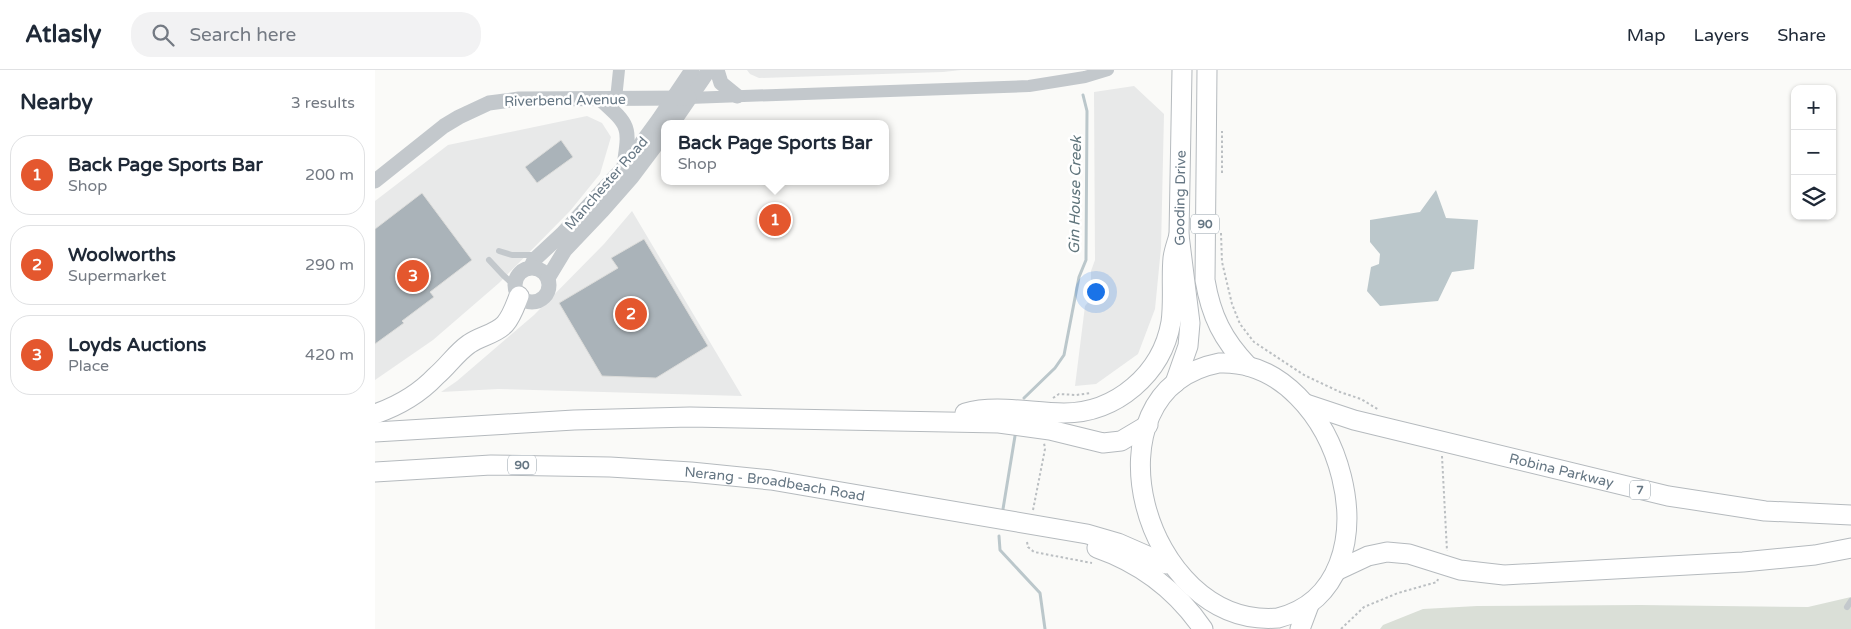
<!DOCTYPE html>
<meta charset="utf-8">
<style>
body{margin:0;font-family:"Varela Round",sans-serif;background:#f2f2f3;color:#1f2937}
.controls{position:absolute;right:15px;top:15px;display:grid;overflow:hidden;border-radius:10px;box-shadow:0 1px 4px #0004}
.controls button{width:45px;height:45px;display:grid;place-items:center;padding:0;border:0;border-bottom:1px solid #e0e1e3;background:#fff;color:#1f2937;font:25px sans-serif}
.you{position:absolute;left:720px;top:221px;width:18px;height:18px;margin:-12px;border:4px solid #fff;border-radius:50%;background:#1a73e8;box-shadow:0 0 0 8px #1a73e833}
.badge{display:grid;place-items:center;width:32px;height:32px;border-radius:50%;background:#e4572e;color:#fff;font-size:16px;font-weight:700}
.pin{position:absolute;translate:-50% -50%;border:2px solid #fff;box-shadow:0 1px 5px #0006}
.popup{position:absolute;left:286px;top:50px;width:228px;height:65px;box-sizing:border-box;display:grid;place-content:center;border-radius:10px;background:#fff;filter:drop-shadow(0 1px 4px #0005);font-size:16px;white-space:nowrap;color:#747a83}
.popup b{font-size:19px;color:#1f2937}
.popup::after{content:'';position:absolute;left:50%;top:100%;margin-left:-10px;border:10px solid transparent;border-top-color:#fff}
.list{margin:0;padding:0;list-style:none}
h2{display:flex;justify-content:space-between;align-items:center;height:65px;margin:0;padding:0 20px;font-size:21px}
h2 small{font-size:16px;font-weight:400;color:#747a83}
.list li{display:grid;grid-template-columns:32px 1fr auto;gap:15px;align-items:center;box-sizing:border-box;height:80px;margin:0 10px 10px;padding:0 10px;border:1px solid #e0e1e3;border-radius:20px}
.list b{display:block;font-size:19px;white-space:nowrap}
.list p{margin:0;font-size:16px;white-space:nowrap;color:#747a83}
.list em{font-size:16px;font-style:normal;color:#747a83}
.icon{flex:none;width:28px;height:28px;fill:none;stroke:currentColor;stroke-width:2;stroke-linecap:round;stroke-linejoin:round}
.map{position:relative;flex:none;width:1476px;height:559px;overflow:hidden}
header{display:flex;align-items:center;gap:30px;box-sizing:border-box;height:70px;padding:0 25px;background:#fff;border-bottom:1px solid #e0e1e3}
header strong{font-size:24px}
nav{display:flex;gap:28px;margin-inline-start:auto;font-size:18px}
.search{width:350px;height:45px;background:#f2f2f3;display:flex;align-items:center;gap:12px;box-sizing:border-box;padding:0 18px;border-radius:20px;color:#747a83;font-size:19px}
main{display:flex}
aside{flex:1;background:#fff}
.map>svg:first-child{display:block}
</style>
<header>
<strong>Atlasly</strong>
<div class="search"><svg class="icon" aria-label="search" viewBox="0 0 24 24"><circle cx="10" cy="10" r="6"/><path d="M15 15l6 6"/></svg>Search here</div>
<nav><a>Map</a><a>Layers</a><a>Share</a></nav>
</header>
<main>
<aside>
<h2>Nearby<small>3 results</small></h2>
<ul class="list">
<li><span class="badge">1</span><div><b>Back Page Sports Bar</b><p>Shop</p></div><em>200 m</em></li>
<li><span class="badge">2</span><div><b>Woolworths</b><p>Supermarket</p></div><em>290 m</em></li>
<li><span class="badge">3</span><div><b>Loyds Auctions</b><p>Place</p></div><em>420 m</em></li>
</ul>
</aside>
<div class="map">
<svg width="1476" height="559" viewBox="0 0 1476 559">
<rect width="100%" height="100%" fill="#fafaf8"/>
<g fill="#e8e9e9">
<path d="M 372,0 L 586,0 L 568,2 L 384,8 L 375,4 Z"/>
<path d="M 759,16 L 789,44 L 786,178 L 780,239 L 763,284 L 721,314 L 700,316 L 710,236 L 716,229 L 716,201 L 720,190 L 719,22 Z"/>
<path d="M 212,46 L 227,53 L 236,67 L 225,104 L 195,141 L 124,213 L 58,270 L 0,310 L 0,131 L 73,75 Z"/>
<path d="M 257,141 L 367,326 L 123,319 L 66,322 L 82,311 L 159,245 L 229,174 Z"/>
</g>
<path fill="#dadfd7" d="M 1476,527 L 1476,559 L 1005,559 L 1008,555 L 1048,539 L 1102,536 L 1265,535 L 1433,537 Z"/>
<path fill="#bbc7cb" d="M 1061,120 L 1071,148 L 1103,150 L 1099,199 L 1077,202 L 1063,231 L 1005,236 L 992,221 L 996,197 L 1004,194 L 1005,184 L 995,172 L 995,150 L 1045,142 Z"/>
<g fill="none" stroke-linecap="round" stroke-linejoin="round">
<g stroke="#bbc7cb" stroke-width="3">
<path d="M 649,328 L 680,298 L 689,285 L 704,207 L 711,190 L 712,41 L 708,25"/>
<path d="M 628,439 L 640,366"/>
<path d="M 624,466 L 625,480 L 665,523 L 670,559"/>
</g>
</g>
<g fill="#aab3b9" stroke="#dcdcda">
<path d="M 186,70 L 198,87 L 162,113 L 150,97 Z"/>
<path d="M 47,123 L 97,190 L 55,222 L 59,227 L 27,251 L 29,253 L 0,274 L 0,159 Z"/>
<path d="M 269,169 L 333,276 L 281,308 L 227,306 L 184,233 L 243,198 L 236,188 Z"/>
</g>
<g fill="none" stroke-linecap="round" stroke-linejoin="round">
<defs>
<g id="primary">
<path d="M 832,0 L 830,210 C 836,246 848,270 873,296"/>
<path d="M 844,293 C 967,288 1028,516 903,548 C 768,559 704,320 844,293 Z"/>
<path id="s1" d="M 800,313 L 813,276 L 815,253 L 804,165 L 807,0"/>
<path id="s2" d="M 931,334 L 979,350 L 1293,426 L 1390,441 L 1476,445"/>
<path d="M 590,343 C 621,334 657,343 689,343 C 741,343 787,304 796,252 C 799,231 796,209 798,188 C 799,180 802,173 804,165"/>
<path d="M 0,344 C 23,336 44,324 61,306 C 73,296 81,283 94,274 C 105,266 121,264 130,254 C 137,246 140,236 144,226"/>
<path d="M 0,362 L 199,350 L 315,347 L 624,353 L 675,360 L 728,373 L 746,371 L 773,355"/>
<path id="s3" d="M 0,402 L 116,395 L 235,397 L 316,402 L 396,410 L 712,464 L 743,473 L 791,494"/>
<path d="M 722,478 C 765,493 802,521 828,559"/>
<path d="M 961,501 L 993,486 L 1012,482 L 1034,484 L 1085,500 L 1129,505 L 1368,492 L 1440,485 L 1476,478"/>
<path d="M 925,559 L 934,535"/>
</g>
</defs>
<use href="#primary" stroke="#b5babe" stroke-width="21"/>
<g stroke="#bbbfc2" stroke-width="2" stroke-dasharray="2.5 2.5" stroke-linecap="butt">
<path d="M 847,103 L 847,61"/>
<path d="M 846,163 L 847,192 L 857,234 L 865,254 L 879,272 L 929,305 L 965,322 L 986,329 L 1004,340"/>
<path d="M 678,328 L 684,324 L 701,325 L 716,323"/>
<path d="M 1067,386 L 1072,481"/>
<path d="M 658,440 L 670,379 L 669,373"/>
<path d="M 652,472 L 653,477 L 659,482 L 717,493"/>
<path d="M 966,559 L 989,537 L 1023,523 L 1062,512 L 1063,509"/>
</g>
<g stroke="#c3c8cc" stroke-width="6">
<path d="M 124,181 L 137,185 L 160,185"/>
<path d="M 114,190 L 128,205 L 139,215"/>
<path d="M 1472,537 L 1476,531"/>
</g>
<g stroke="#c3c8cc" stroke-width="12">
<path d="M 314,28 L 654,16 L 710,7 L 733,0"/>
<path d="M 241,29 L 244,0"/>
</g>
<g stroke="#c3c8cc" stroke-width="15">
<path d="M 342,0 L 346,13 L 362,26"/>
<path d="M 225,29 C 255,56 255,56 249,96"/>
<path d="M 297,54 L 334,0"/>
<path d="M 0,111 L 69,56 L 84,47 L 114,33 L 144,29 L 314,28"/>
<path d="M 156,197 L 159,190 L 187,164 L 249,97 L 284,49 L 317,0"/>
<circle cx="157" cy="215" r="17"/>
<path d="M 173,208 L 190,180 L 228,140 L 257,107 L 290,63"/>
</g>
<use href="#primary" stroke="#fff" stroke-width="19"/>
</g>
<g text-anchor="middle" stroke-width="5" stroke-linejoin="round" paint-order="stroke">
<g fill="#fff" stroke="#939fa8" stroke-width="1">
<rect x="816" y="144.5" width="28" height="19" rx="4"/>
<rect x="133" y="385.5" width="28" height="19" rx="4"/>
<rect x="1255" y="410.5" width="20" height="19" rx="4"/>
</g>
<g font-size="12" font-weight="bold" fill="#657683">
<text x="830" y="158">90</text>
<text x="147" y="399">90</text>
<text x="1265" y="424">7</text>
</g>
<g font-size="14" fill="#657683" stroke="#fff">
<text transform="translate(190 30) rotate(-1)" y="5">Riverbend Avenue</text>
<text transform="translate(231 113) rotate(-49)" y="5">Manchester Road</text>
<text dy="5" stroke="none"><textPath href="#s1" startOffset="188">Gooding Drive</textPath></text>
<text dy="5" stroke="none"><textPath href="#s2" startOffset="264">Robina Parkway</textPath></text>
<text dy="5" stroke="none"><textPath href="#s3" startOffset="401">Nerang - Broadbeach Road</textPath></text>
</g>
<g font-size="15" font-style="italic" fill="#60757c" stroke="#fff">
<text transform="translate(700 125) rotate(-89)" y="5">Gin House Creek</text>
</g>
</g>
</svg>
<div class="controls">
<button>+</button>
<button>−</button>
<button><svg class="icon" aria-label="layers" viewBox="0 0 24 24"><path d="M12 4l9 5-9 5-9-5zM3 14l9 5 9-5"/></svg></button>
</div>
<div class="you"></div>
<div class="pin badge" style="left:400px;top:150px">1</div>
<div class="popup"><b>Back Page Sports Bar</b>Shop</div>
<div class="pin badge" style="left:256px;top:244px">2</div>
<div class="pin badge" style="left:38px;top:206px">3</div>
</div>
</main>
